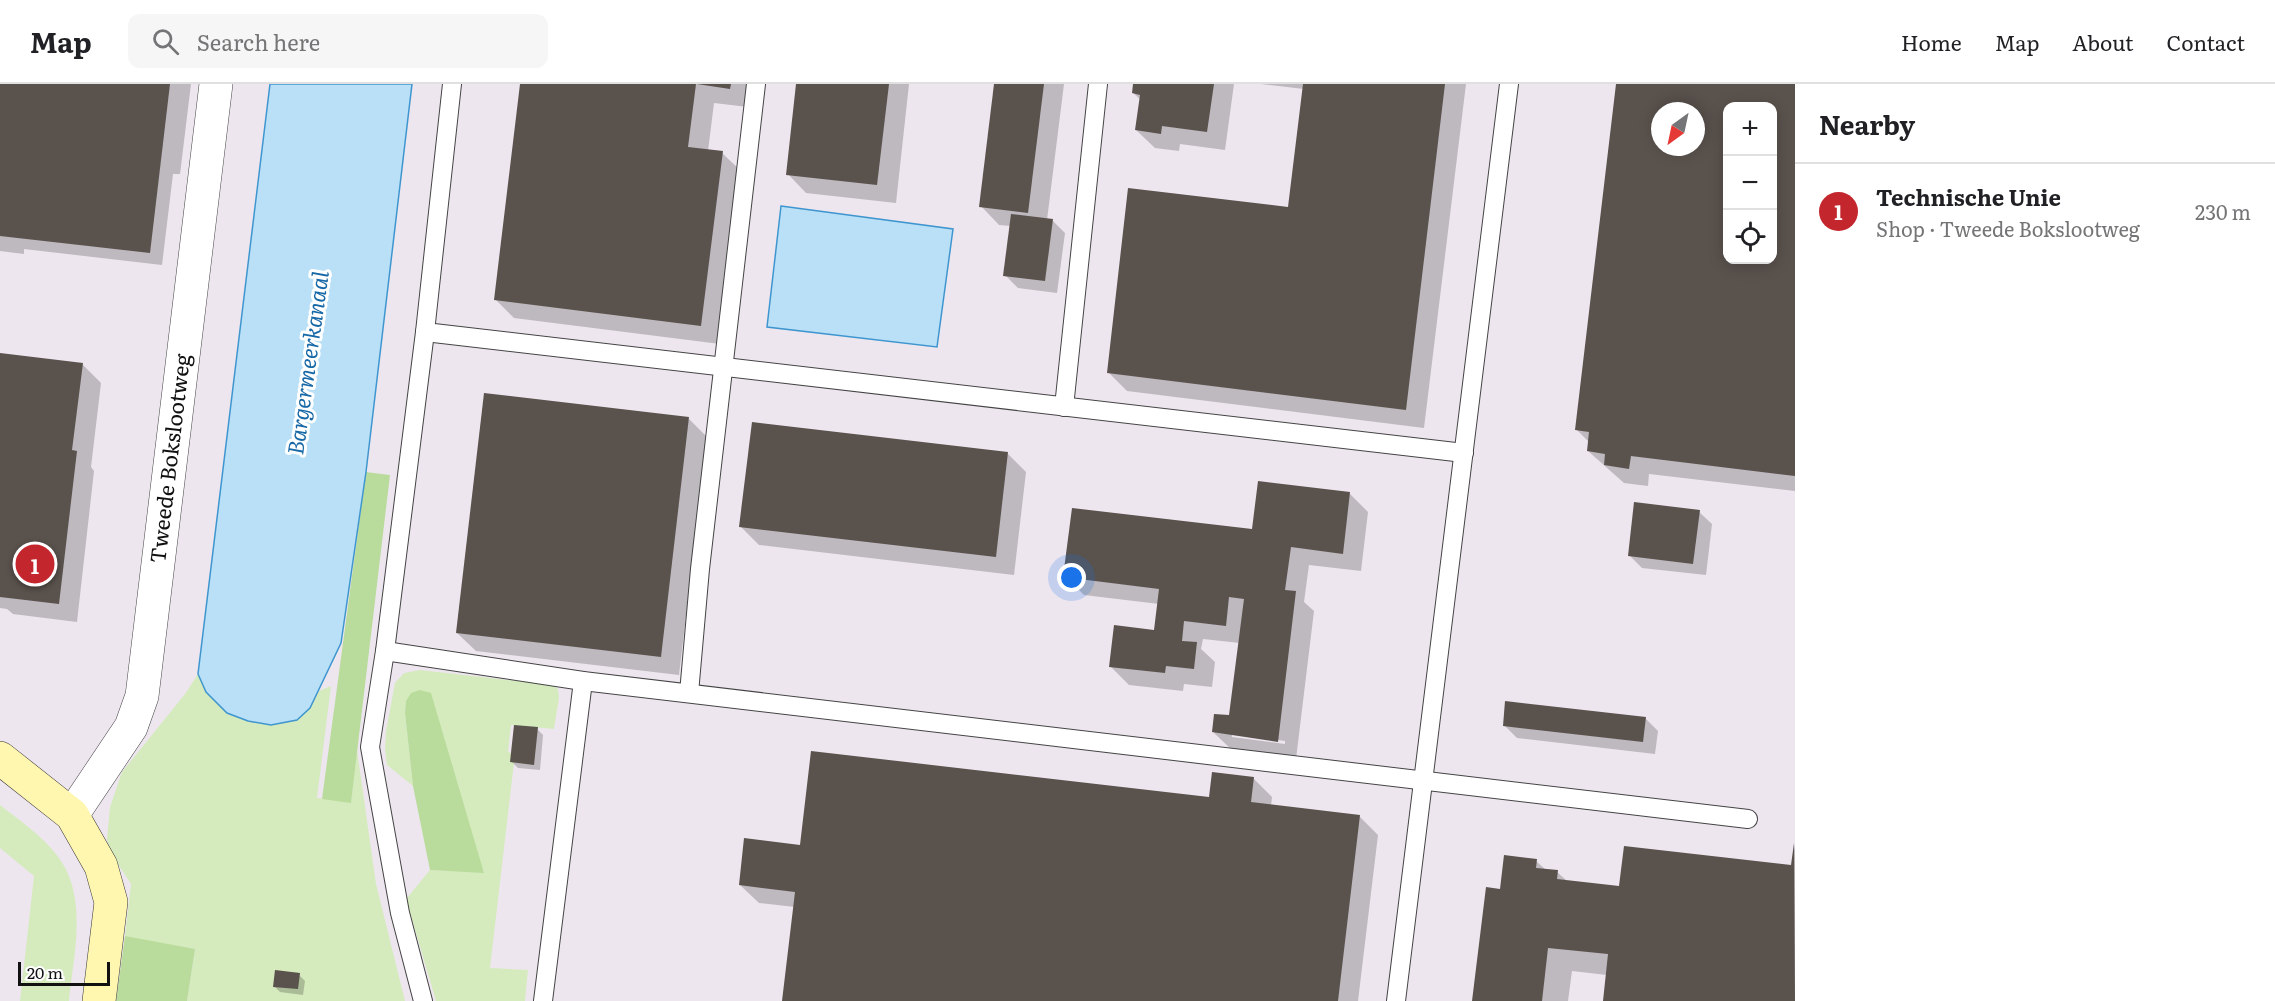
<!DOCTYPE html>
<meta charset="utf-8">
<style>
body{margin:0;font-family:Literata,serif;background:#f6f6f6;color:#202124}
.controls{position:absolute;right:18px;top:18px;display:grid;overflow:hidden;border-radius:12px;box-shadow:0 3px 15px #0003}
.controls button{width:54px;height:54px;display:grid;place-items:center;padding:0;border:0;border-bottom:2px solid #e0e0e0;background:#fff;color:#202124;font:30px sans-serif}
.compass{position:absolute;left:1651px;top:18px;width:54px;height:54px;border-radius:50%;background:#fff;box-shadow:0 3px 15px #0003;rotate:213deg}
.scale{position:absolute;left:18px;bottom:15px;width:92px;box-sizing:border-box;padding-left:6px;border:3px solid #111;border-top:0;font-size:16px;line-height:21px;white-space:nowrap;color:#111;-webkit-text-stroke:4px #fff;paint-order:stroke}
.you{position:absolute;left:1072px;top:494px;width:21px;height:21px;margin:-15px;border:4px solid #fff;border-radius:50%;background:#1a73e8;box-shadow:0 0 0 9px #1a73e833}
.badge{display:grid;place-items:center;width:39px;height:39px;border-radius:50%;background:#c4262e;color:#fff;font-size:20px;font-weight:700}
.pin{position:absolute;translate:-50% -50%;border:3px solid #fff;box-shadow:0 2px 6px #0006}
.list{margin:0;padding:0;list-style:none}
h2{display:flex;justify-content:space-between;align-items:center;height:78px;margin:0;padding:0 24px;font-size:26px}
h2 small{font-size:20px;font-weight:400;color:#757577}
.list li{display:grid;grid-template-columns:39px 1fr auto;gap:18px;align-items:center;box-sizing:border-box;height:96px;padding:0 24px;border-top:2px solid #e0e0e0}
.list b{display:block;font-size:22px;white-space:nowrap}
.list p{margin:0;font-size:20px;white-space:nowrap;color:#757577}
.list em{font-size:20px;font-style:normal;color:#757577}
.icon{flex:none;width:33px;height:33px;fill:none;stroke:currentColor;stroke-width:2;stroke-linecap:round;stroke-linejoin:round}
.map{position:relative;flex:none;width:1795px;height:917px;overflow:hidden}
header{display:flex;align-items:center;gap:36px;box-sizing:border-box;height:84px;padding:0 30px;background:#fff;border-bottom:2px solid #e0e0e0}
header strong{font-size:28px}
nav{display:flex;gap:33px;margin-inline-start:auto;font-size:21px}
.search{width:420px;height:54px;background:#f6f6f6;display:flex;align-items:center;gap:15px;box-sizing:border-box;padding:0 21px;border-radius:12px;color:#757577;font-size:22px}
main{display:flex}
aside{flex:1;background:#fff}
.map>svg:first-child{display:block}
</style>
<header>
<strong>Map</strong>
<div class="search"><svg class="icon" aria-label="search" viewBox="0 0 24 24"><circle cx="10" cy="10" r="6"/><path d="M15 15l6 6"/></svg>Search here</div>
<nav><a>Home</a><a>Map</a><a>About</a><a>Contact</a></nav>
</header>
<main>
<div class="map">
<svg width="1795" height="917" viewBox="0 0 1795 917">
<rect width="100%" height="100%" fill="#fffdf5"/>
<path fill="#eee6ef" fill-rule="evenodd" d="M 0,0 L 1795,0 L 1795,917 L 0,917 ZM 1728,22 L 1772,22 L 1772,176 L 1728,176 ZM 1660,27 L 1696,27 L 1696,63 L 1660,63 Z"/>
<g fill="#d5ebbd">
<path d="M 420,586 L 552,601 L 558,605 L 559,614 L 554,645 L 511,641 L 508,668 L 515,670 L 490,884 L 528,886 L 525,917 L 436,917 L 406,815 L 430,786 L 484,788 L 406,617 L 405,629 L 413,702 L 387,681 L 385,665 L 386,647 L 395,599 L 404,589 Z"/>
<path d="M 198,590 L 206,608 L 310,624 L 319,607 L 331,602 L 317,714 L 351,718 L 357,666 L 376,800 L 405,917 L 187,917 L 195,865 L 146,858 L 125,852 L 131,800 L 110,768 L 107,755 L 110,723 L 122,688 L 185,610 Z"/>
<path d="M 0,721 C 19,736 41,751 56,770 C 89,811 74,869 69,917 L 20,917 L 34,792 L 0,764 Z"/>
</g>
<g fill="#b9dc9c">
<path d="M 366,388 L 390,391 L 351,719 L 322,715 Z"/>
<path d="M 420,606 L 431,609 L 484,789 L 430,786 L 413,702 L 405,629 L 406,617 L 411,609 Z"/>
<path d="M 125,852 L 195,865 L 187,917 L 116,917 Z"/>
</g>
<g fill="#b9e0f7" stroke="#3f96cf" stroke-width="1.5">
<path d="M 270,0 L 412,0 L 366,388 L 341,559 L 310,624 L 297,636 L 271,641 L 248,637 L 227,629 L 206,608 L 198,590 Z"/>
<path d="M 781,122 L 953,145 L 937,263 L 767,243 Z"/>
</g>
<g fill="#0003" fill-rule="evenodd">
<path d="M 0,0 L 191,0 L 180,90 L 173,90 L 162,181 L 24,165 L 24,170 L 0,167 Z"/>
<path d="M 522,0 L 751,0 L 748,23 L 714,19 L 708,67 L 722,69 L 741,87 L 720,260 L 514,234 L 496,216 Z"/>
<path d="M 798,0 L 909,0 L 896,119 L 806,109 L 788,90 Z"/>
<path d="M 995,0 L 1064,0 L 1047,136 L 1053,137 L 1065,149 L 1057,209 L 1018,204 L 1005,191 L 1011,142 L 999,141 L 981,122 Z"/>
<path d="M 1134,0 L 1234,0 L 1225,66 L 1180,60 L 1179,67 L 1155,64 L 1136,46 L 1141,16 L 1133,9 Z"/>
<path d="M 1261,0 L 1466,0 L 1424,344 L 1127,307 L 1108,288 L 1290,125 L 1304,5 Z"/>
<path d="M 1617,0 L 1795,0 L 1795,407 L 1649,390 L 1648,402 L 1624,399 L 1588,367 L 1589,358 L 1577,346 ZM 1728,22 L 1772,22 L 1772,176 L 1728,176 ZM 1660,27 L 1696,27 L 1696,63 L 1660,63 Z"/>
<path d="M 0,271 L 82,280 L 101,299 L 91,383 L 94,387 L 77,538 L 13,530 L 7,525 L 0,524 Z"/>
<path d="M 689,335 L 707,353 L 679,591 L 476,567 L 457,549 Z"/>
<path d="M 1008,370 L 1026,388 L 1014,491 L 759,461 L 741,443 Z"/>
<path d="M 1350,410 L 1368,428 L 1361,487 L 1309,481 L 1304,518 L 1314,527 L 1296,675 L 1232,666 L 1213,648 L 1231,633 L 1240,559 L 1203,555 L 1201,565 L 1215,578 L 1212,603 L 1184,600 L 1183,607 L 1129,601 L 1110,582 L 1156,548 L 1159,520 L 1084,511 L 1065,492 L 1253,447 ZM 1232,649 L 1285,657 L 1285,660 L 1232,653 Z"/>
<path d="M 1699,428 L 1712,440 L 1706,491 L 1642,484 L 1629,471 Z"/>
<path d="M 1645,634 L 1658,647 L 1655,670 L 1517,654 L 1504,641 Z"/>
<path d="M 537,645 L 543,651 L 540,686 L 518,684 L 512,678 Z"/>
<path d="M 1254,695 L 1272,713 L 1271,722 L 1359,732 L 1378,751 L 1358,917 L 784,917 L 795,823 L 759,819 L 740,801 L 802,762 L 1211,715 Z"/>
<path d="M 1795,759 L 1795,917 L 1604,917 L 1607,891 L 1572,887 L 1568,917 L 1474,917 L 1501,806 L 1536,777 L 1546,786 L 1557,788 L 1567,797 L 1620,804 L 1792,783 Z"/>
<path d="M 299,891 L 305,897 L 303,911 L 280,908 L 274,902 Z"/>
</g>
<g fill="#5a524d" fill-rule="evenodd">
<path d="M 0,0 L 170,0 L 150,169 L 0,152 Z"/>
<path d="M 520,0 L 696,0 L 688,63 L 723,67 L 701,242 L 494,216 Z"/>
<path d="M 697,0 L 731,0 L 730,5 Z"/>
<path d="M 796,0 L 889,0 L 877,101 L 786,91 Z"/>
<path d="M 994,0 L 1044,0 L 1028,129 L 979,123 Z"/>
<path d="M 1133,0 L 1214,0 L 1207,48 L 1162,42 L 1161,50 L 1135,46 L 1140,11 L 1132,9 Z"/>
<path d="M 1303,0 L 1445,0 L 1406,326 L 1107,289 L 1128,104 L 1288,123 Z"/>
<path d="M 1616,0 L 1795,0 L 1795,392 L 1631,372 L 1629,385 L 1604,381 L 1605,370 L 1587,367 L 1589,348 L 1575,346 ZM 1728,22 L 1772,22 L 1772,176 L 1728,176 ZM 1660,27 L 1696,27 L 1696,63 L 1660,63 Z"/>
<path d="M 1011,130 L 1053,135 L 1045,197 L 1003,192 Z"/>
<path d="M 0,269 L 83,279 L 72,366 L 77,367 L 59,520 L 0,513 Z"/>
<path d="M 484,309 L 689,333 L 661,573 L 456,549 Z"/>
<path d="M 752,338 L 1008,368 L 996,473 L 739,443 Z"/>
<path d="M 1258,397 L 1350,408 L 1343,470 L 1291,463 L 1285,506 L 1296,507 L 1278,658 L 1212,648 L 1214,630 L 1229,631 L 1244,515 L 1229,513 L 1226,542 L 1184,537 L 1182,557 L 1197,558 L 1194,585 L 1166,582 L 1165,589 L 1109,583 L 1114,541 L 1154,546 L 1159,505 L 1063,493 L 1072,424 L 1252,445 Z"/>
<path d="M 1634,418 L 1700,426 L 1693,480 L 1628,472 Z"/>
<path d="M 1505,617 L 1646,633 L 1643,658 L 1503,642 Z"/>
<path d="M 514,641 L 538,643 L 534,681 L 510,678 Z"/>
<path d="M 811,667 L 1209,713 L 1212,688 L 1254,693 L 1251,718 L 1360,731 L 1338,917 L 782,917 L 795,808 L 739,801 L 744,754 L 800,761 Z"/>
<path d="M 1794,759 L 1795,917 L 1603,917 L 1608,870 L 1548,864 L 1542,917 L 1472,917 L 1486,803 L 1500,805 L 1504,771 L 1537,775 L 1536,784 L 1558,786 L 1557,795 L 1619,802 L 1624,762 L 1791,781 Z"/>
<path d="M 275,886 L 300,889 L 298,905 L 273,903 Z"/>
</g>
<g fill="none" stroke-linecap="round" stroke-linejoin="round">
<defs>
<g id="lane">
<path d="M 452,0 L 425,248 L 1464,369"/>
<path d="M 1064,323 L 1098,0"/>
<path d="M 385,567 L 583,597 L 1748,735"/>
<path d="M 689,609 L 700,485 L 756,0"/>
<path d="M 423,917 L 400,829 L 370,663 L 385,567 L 425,248"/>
<path d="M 543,917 L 583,597"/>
<path d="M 1396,917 L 1509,0"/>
</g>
<g id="street">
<path id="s1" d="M 72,731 L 131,643 L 142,612 L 216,0"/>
</g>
<path id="secondary" d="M 0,674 L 72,731 L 101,782 L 111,818 L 99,917"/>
</defs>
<use href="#lane" stroke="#444" stroke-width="20"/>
<use href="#street" stroke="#444" stroke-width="34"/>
<use href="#secondary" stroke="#333" stroke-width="34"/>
<use href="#lane" stroke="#fff" stroke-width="18"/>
<use href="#street" stroke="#fff" stroke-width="33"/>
<use href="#secondary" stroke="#fff6b0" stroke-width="33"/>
</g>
<g text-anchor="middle" stroke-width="6" stroke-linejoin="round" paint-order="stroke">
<g font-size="21" fill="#111" stroke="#fff">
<text dy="7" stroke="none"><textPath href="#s1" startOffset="378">Tweede Bokslootweg</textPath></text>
</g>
<g font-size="22" font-style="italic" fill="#1768a6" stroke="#fff">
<text transform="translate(308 279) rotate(-82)" y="8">Bargermeerkanaal</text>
</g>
</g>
</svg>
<div class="controls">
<button>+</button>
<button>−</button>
<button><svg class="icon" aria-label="locate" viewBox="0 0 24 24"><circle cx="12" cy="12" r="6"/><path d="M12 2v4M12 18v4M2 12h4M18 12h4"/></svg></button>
</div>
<svg class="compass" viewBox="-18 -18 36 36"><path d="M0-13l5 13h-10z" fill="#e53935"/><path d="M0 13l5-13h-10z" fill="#757577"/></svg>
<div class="scale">20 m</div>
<div class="you"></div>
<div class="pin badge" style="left:35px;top:480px">1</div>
</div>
<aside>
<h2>Nearby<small></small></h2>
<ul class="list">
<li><span class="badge">1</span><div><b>Technische Unie</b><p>Shop · Tweede Bokslootweg</p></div><em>230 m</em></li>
</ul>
</aside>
</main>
